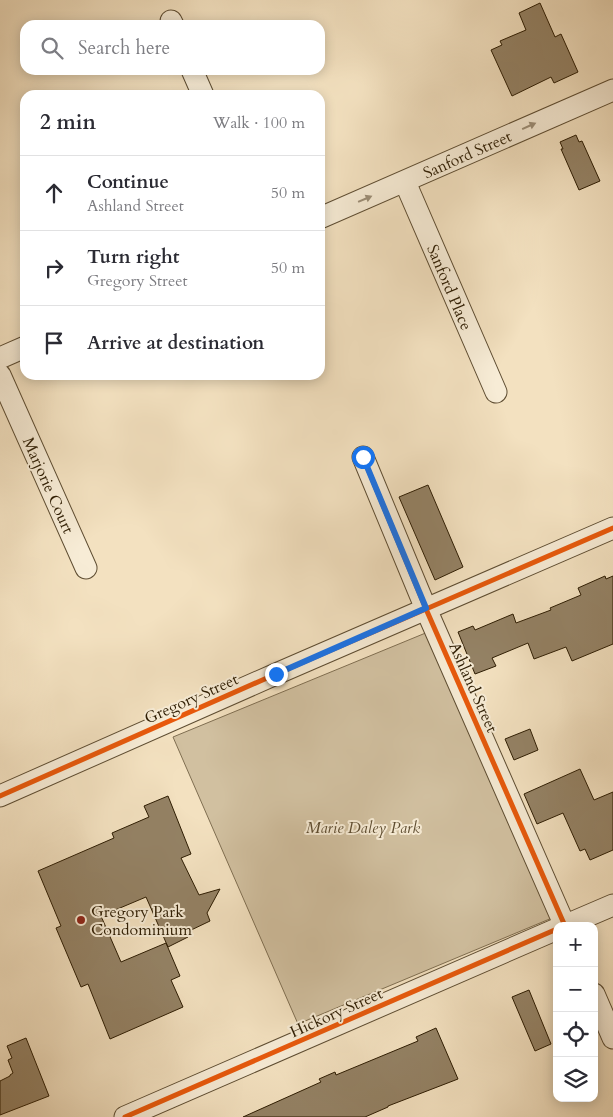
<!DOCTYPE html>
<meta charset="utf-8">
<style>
body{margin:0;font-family:Cardo,serif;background:#f2f2f3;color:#2b2b33}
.controls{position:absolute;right:15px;bottom:15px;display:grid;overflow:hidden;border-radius:10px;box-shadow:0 2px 12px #0003}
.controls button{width:45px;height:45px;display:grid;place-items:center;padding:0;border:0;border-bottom:1px solid #e1e1e2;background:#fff;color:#2b2b33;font:25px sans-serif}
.stop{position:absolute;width:15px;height:15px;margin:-11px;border:4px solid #1a73e8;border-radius:50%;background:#fff}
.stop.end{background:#1a73e8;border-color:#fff;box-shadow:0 1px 5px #0008}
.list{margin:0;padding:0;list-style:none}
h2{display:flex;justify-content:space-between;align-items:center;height:65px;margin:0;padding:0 20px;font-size:21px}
h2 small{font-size:16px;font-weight:400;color:#7c7c81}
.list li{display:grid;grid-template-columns:32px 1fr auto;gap:15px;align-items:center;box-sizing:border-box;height:75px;padding:0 20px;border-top:1px solid #e1e1e2}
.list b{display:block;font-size:19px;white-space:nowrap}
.list p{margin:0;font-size:16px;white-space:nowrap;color:#7c7c81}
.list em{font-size:16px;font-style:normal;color:#7c7c81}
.icon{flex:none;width:28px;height:28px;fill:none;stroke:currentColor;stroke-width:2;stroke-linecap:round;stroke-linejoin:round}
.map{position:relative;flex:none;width:613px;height:1117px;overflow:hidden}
.search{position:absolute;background:#fff;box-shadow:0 2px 12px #0003;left:20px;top:20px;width:305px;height:55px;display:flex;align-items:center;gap:12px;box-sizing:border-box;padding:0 18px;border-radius:15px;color:#7c7c81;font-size:19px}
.panel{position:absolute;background:#fff;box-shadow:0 2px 12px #0003;left:20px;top:90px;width:305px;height:290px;border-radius:15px}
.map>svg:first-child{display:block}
</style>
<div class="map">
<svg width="613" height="1117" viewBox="0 0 613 1117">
<rect width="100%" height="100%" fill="#f3e1c0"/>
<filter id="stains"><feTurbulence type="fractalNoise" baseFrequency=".004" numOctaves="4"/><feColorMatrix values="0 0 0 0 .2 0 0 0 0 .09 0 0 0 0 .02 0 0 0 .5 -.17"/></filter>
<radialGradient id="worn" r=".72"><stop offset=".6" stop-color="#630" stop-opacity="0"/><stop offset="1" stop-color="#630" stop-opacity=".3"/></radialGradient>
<path fill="#d1c0a0" stroke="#7f6e51" d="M 428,632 L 552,918 L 298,1024 L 173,737 Z"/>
<g fill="#948265" stroke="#2d1c02">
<path d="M 540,3 L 555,37 L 561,34 L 578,72 L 554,83 L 551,77 L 512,96 L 491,50 L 502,45 L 500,41 L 526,30 L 519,13 Z"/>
<path d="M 576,135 L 579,142 L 582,141 L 600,181 L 579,190 L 561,149 L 563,149 L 560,142 Z"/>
<path d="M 428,485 L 463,567 L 435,580 L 399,497 Z"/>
<path d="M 605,576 L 606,579 L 613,576 L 613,644 L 572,661 L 566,647 L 534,659 L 528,643 L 492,658 L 496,666 L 475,674 L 458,632 L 473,626 L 475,630 L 513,614 L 516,623 L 551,610 L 550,608 L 581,595 L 578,588 Z"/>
<path d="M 530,729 L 538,750 L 514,760 L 505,739 Z"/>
<path d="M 580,769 L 594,800 L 613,792 L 613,850 L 590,860 L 585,849 L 580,851 L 563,813 L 537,824 L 524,794 Z"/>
<path d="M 168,796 L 191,854 L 181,858 L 199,895 L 220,889 L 207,913 L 210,921 L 187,932 L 188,937 L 168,947 L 146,897 L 101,916 L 121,962 L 166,943 L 180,976 L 171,980 L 183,1007 L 110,1039 L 88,984 L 81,987 L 56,928 L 61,926 L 38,871 L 114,838 L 112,833 L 149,817 L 144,806 Z"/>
<path d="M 529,990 L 551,1044 L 535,1051 L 512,997 Z"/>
<path d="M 436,1028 L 458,1079 L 388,1106 L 388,1107 L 365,1117 L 243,1117 L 321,1082 L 319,1079 L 335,1072 L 336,1075 L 418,1041 L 416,1037 Z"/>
<path d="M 26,1038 L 49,1096 L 0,1115 L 0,1081 L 10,1076 L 10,1075 L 13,1073 L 8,1060 L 12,1058 L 7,1046 Z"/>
</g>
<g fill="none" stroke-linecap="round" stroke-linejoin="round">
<defs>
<g id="minor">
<path d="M 171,21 L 173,25"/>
<path d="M 192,70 L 203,95"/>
<path d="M 405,182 L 496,392"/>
<path d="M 320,218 L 613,90"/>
<path d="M 0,358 L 25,347"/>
<path d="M 0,375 L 86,568"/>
<path d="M 363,457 L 426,609 L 565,926"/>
<path d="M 0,796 L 276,674 L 613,528"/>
<path d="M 564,926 L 613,905"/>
<path d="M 594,994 L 613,1038"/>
<path d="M 125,1117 L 557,929"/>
</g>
</defs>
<use href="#minor" stroke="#5e4d32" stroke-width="23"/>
<use href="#minor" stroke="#f7ecd6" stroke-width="21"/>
<defs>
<g id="cycleway">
<path d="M 363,457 L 426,609 L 565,926"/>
<path d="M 0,796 L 276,674 L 613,528"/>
<path d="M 125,1117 L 557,929"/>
</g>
</defs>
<use href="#cycleway" stroke="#f7ecd6" stroke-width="8"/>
<use href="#cycleway" stroke="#e8590c" stroke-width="5"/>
</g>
<defs><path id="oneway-solid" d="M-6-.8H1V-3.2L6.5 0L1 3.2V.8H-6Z" transform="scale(1.25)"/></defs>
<g fill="#9c8e77">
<use href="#oneway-solid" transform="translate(529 126) rotate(-24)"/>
<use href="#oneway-solid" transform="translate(365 199) rotate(-23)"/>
</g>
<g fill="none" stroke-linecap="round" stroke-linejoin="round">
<path stroke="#1a73e8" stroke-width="6" d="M 276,674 L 426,608 L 363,457"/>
</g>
<circle fill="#8f2418" stroke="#f7ecd6" stroke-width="2" cx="81" cy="920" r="5"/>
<g text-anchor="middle" stroke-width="4" stroke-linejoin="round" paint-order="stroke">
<g font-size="16" fill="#2d1c02" stroke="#f7ecd6">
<text transform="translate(467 154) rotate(-24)" y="6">Sanford Street</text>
<text transform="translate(450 287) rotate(67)" y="6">Sanford Place</text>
<text transform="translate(49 485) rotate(66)" y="6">Marjorie Court</text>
<text transform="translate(474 687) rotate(66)" y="6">Ashland Street</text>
<text transform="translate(191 698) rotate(-24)" y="6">Gregory Street</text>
<text transform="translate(336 1012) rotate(-24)" y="6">Hickory Street</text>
</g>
<g font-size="16" font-style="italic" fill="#5e4d31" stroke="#f7ecd6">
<text x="363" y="833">Marie Daley Park</text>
</g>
<g font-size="16" fill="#2d1c02" stroke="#f7ecd6" text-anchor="start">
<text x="91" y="917">Gregory Park<tspan x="91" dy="18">Condominium</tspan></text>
</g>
</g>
<rect width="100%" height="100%" filter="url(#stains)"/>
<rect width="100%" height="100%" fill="url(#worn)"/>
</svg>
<div class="controls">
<button>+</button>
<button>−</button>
<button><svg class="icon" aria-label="locate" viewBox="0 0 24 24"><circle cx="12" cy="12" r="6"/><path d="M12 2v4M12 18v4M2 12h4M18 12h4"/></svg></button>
<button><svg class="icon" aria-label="layers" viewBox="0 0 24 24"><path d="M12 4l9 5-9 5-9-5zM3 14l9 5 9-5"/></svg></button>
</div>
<div class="stop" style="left:363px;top:457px"></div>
<div class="stop end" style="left:276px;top:674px"></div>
<div class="search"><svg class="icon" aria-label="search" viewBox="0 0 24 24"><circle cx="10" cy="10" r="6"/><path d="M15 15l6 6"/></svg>Search here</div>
<section class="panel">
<h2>2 min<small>Walk · 100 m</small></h2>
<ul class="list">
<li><svg class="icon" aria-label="ahead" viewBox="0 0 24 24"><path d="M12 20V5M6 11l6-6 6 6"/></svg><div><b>Continue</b><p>Ashland Street</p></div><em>50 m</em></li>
<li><svg class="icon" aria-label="right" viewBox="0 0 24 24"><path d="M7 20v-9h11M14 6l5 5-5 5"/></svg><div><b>Turn right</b><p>Gregory Street</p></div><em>50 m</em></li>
<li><svg class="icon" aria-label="arrive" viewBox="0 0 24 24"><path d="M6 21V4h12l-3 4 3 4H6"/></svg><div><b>Arrive at destination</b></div></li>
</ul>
</section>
</div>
